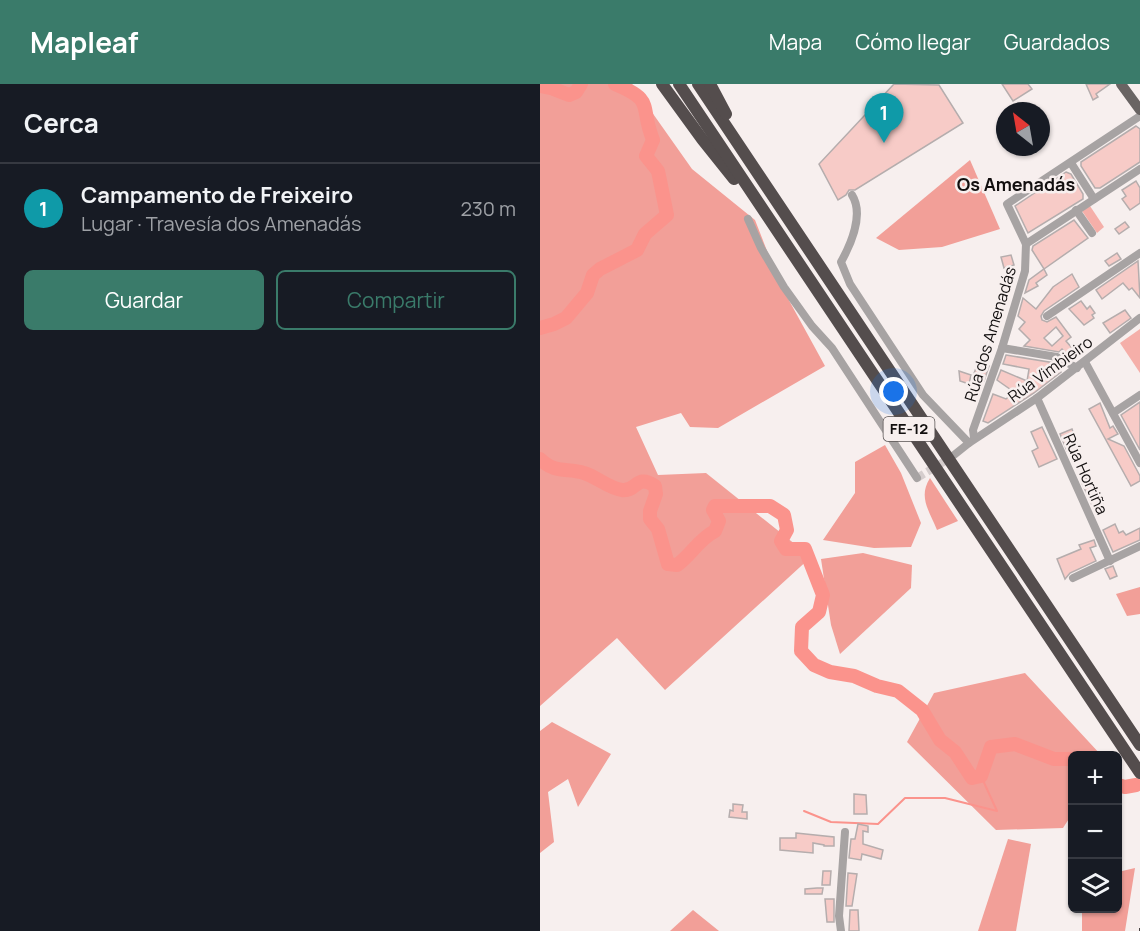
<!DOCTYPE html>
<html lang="es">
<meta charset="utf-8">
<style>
body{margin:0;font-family:Manrope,sans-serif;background:#242831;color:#f1f3f6}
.controls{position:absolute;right:18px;bottom:18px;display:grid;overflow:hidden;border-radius:9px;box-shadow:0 2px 4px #0004}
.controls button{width:54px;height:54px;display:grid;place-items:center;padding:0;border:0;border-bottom:2px solid #363941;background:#171b24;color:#f1f3f6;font:30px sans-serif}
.compass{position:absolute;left:456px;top:18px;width:54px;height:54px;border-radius:50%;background:#171b24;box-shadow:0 2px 4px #0004;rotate:329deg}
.you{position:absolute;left:354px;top:308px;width:21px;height:21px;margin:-15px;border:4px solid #fff;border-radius:50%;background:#1a73e8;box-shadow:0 0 0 9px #1a73e833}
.badge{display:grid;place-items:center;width:39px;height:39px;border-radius:50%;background:#3a7b6a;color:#fff;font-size:20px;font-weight:700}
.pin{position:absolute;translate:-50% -50px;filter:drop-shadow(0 2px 3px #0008)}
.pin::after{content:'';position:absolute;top:32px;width:21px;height:18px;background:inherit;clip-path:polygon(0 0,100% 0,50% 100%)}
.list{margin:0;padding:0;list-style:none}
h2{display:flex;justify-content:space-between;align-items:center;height:78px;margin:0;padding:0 24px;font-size:26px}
h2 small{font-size:20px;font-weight:400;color:#9ea1a6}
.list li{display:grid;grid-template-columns:39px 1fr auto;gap:18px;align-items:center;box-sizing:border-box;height:90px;padding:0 24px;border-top:2px solid #363941}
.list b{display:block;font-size:22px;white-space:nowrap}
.list p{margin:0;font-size:20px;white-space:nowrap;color:#9ea1a6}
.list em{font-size:20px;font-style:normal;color:#9ea1a6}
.actions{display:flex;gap:12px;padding:18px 24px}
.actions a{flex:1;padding:14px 0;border:2px solid #3a7b6a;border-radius:9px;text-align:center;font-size:21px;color:#3a7b6a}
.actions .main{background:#3a7b6a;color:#fff}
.icon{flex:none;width:33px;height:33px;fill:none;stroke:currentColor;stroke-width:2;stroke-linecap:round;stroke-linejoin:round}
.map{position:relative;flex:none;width:600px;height:847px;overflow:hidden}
header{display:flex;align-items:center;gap:36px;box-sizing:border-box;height:84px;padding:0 30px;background:#3a7b6a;color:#fff}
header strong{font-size:28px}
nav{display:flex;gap:33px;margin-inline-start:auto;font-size:21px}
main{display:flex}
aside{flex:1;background:#171b24}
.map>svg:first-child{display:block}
</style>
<header>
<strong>Mapleaf</strong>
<nav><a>Mapa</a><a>Cómo llegar</a><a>Guardados</a></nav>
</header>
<main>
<aside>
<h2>Cerca<small></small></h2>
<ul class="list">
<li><span class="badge" style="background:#0f9aa8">1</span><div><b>Campamento de Freixeiro</b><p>Lugar · Travesía dos Amenadás</p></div><em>230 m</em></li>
</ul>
<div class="actions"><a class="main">Guardar</a><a>Compartir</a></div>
</aside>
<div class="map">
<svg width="600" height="847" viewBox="0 0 600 847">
<rect width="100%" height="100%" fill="#f7efee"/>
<g fill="#f5afa9">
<path d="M 550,122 L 564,143 L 557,149 L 542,127 Z"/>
<path d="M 600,245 L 600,289 L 580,259 Z"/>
</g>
<g fill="#f29f98">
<path d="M 0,0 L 92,0 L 152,85 L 215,136 L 240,200 L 285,282 L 178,344 L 150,343 L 141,329 L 96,343 L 118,391 L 166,389 L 271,473 L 125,606 L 77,554 L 0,622 Z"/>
<path d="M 430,76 L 460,145 L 402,163 L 359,166 L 336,154 Z"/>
<path d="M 345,361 L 361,389 L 381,439 L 371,463 L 334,464 L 283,456 L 315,409 L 315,378 Z"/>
<path d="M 390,394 L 418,437 L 397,446 C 389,426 378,413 390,394 Z"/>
<path d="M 323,469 L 372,481 L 371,504 L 300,570 L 291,541 L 281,475 Z"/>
<path d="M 600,503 L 600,530 L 587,532 L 576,510 Z"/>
<path d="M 485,589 L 561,671 L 532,672 L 532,730 L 523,744 L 456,746 L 367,658 L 394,609 Z"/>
<path d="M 12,638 L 71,670 L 38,723 L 28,695 L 8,708 L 14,758 L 0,769 L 0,647 Z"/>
<path d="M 468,755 L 491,760 L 476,847 L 438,847 Z"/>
<path d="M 595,784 L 585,847 L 542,847 L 542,825 L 578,824 L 578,788 Z"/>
<path d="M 153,826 L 179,847 L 130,847 Z"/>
</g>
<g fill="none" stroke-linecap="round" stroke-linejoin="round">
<g stroke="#fb938c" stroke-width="2">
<path d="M 0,382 L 6,380"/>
<path d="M 264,727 L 291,738 L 338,740 L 365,714 L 405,714 L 457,727 L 441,692"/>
</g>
<g stroke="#fb938c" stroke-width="14">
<path d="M 0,2 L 11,4 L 29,11 L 36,8 L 41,0"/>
<path d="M 0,244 L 14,240 L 26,234 L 47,209 L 53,191 L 60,185 L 97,166 L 105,150 L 127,131 L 118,87 L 106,72 L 113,56 C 99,21 116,17 75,0"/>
<path d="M 0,375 C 17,391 27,383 44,389 C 57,393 68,404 82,406 C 97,408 96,389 115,402 L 116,410 L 110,427 L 110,435 L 118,445 L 128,480 L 137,481 C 151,471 159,455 175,447 L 179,437 L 173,426 L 175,422 L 230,422 L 244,431 L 247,446 L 241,457 L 246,465 L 265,465 L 283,511 L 279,528 L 262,543 L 261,567 L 274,581 L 290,588 L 314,592 L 337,602 L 358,607 L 382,626 L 400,656 L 415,668 L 432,694 L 441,692 L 451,663 L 475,660 L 514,675 L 532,675"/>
<path d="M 578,701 L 585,703 L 596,701"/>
</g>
</g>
<g fill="#f7cbc7" stroke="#b5adad" stroke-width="1.5" fill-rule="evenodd">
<path d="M 354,0 L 399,1 L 423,39 L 315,106 L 309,106 L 306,111 L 298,116 L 279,80 Z"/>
<path d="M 462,0 L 488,0 L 492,5 L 473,17 Z"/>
<path d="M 546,0 L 570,0 L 556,10 L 558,13 L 553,16 Z"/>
<path d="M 596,42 L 600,45 L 600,78 L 560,104 L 555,104 L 541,82 L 541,78 Z"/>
<path d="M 526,88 L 531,90 L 543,110 L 543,115 L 488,149 L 475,122 Z"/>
<path d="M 596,97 L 600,104 L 600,119 L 590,126 L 582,115 L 586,112 L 582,106 Z"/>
<path d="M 534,136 L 548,154 L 504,185 L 492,166 L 493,162 Z"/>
<path d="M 585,138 L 589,143 L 579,150 L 575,145 Z"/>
<path d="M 577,169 L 581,175 L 569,182 L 565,177 Z"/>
<path d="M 471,171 L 474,181 L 464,184 L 461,173 Z"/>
<path d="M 598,177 L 600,214 L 592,204 L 589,206 L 583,199 L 562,215 L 556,206 Z"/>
<path d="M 504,185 L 507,191 L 496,199 L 498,202 L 485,209 L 489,196 Z"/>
<path d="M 532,190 L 539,203 L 504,227 L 501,232 L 502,236 L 507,238 L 516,233 L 531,253 L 526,257 L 532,264 L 526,269 L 522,265 L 519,268 L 484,262 L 490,256 L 479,245 L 485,238 L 478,232 L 483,214 L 496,225 L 513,203 ZM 516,243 L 523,252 L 512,262 L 504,254 Z"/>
<path d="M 541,217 L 547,225 L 550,222 L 555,229 L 552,231 L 554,234 L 544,241 L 529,225 Z"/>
<path d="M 585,226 L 591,234 L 570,249 L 563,239 Z"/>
<path d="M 466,271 L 515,279 L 521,288 L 494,309 L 448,339 L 443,337 L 453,310 L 466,315 L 474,308 L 457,296 L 461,286 L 487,297 L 489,285 L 463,280 Z"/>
<path d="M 442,279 L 449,282 L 444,297 L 433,292 L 436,284 L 440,286 Z"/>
<path d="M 419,287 L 431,291 L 429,300 L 420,297 Z"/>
<path d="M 600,318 L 600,366 L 581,331 Z"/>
<path d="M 560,319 L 570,344 L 573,342 L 578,350 L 568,355 L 584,362 L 600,392 L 600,397 L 591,402 L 549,325 Z"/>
<path d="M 502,343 L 517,375 L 499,383 L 492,367 L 498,364 L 491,348 Z"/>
<path d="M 532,345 L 538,362 L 527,367 L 520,350 Z"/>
<path d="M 550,393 L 565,425 L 556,430 L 541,397 Z"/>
<path d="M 575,440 L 579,449 L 583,447 L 586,451 L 600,444 L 600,456 L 573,468 L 563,446 Z"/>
<path d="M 554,456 L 556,462 L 550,464 L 556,477 L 530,489 L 525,495 L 517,475 L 541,465 L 539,461 Z"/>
<path d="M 573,482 L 577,492 L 570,495 L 565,485 Z"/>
<path d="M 314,710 L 326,711 L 327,730 L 314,730 Z"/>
<path d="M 193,720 L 203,721 L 202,728 L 207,728 L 207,735 L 189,733 L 190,726 L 193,727 Z"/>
<path d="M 318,740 L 328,742 L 328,748 L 323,747 L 323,760 L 343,766 L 341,775 L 322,770 L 321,776 L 309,774 L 311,755 L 315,755 Z"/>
<path d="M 256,749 L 294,753 L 294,762 L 284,762 L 284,761 L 273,759 L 273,769 L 240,766 L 240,754 L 256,754 Z"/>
<path d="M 283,787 L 291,787 L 290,801 L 282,801 Z"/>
<path d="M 308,789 L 317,790 L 312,822 L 306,822 Z"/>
<path d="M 277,804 L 283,804 L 282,810 L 265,810 L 265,805 Z"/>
<path d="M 285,815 L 294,815 L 294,838 L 287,838 Z"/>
<path d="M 310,826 L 318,826 L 319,847 L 309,847 Z"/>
</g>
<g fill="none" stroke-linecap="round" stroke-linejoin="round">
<path stroke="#d5cdcd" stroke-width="8" stroke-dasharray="8 4" stroke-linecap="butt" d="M 377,394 L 410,374"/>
<g stroke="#a7a3a3" stroke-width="8">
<path d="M 531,79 L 554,115"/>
<path d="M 312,111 C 324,130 311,160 301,178 L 310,200 L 383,311 L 429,359 L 497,314 L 600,234"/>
<path d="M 536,126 L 552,149"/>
<path d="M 208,135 L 221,164 L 244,203 L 272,242 L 292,264 L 377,394"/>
<path d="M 486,160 L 600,85"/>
<path d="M 507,232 L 600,169"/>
<path d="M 462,264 L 517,273 L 537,284"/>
<path d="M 545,278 L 600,379"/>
<path d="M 497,314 L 570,477"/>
<path d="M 573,329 L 600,311"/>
<path d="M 434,354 L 433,346 L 462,264 L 485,187 L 486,160 L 467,120 L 600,32"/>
<path d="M 414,371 L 429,359"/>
<path d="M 533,494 L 600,462"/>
<path d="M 301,847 L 299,832 L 305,748"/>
</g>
<path stroke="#696463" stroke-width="10" d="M 581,0 L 600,26"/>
<g stroke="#544d4d" stroke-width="12">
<path d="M 122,0 L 162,55 L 194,95"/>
<path d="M 139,0 L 600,689"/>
<path d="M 158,0 L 600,661"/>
<path d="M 170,0 L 186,30"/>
</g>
<path stroke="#4a4646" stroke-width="2" stroke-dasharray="8 8" stroke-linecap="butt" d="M 600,847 L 600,844"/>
</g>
<g text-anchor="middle" stroke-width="5" stroke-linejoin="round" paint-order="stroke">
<rect fill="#f7efee" stroke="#575252" stroke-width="1.5" x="343.5" y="333" width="51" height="24" rx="4.5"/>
<g font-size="15" font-weight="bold" fill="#120f0f">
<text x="369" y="350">FE-12</text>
</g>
<g font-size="16" fill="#120f0f" stroke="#f7efee">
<text transform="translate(450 250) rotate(-73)" y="6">Rúa dos Amenadás</text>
<text transform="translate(510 285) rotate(-36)" y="6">Rúa Vimbieiro</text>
<text transform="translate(546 390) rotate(66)" y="6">Rúa Hortiña</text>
</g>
<g font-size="18" font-weight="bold" fill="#120f0f" stroke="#f7efee">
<text x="476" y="107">Os Amenadás</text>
</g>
</g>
</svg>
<div class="controls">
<button>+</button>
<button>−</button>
<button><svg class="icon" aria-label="layers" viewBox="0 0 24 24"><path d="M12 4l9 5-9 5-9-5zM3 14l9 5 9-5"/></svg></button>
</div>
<svg class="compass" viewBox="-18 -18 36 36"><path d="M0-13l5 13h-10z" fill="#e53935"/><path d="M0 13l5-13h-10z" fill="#9ea1a6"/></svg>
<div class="you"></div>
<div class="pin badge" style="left:344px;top:59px;background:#0f9aa8">1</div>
</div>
</main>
